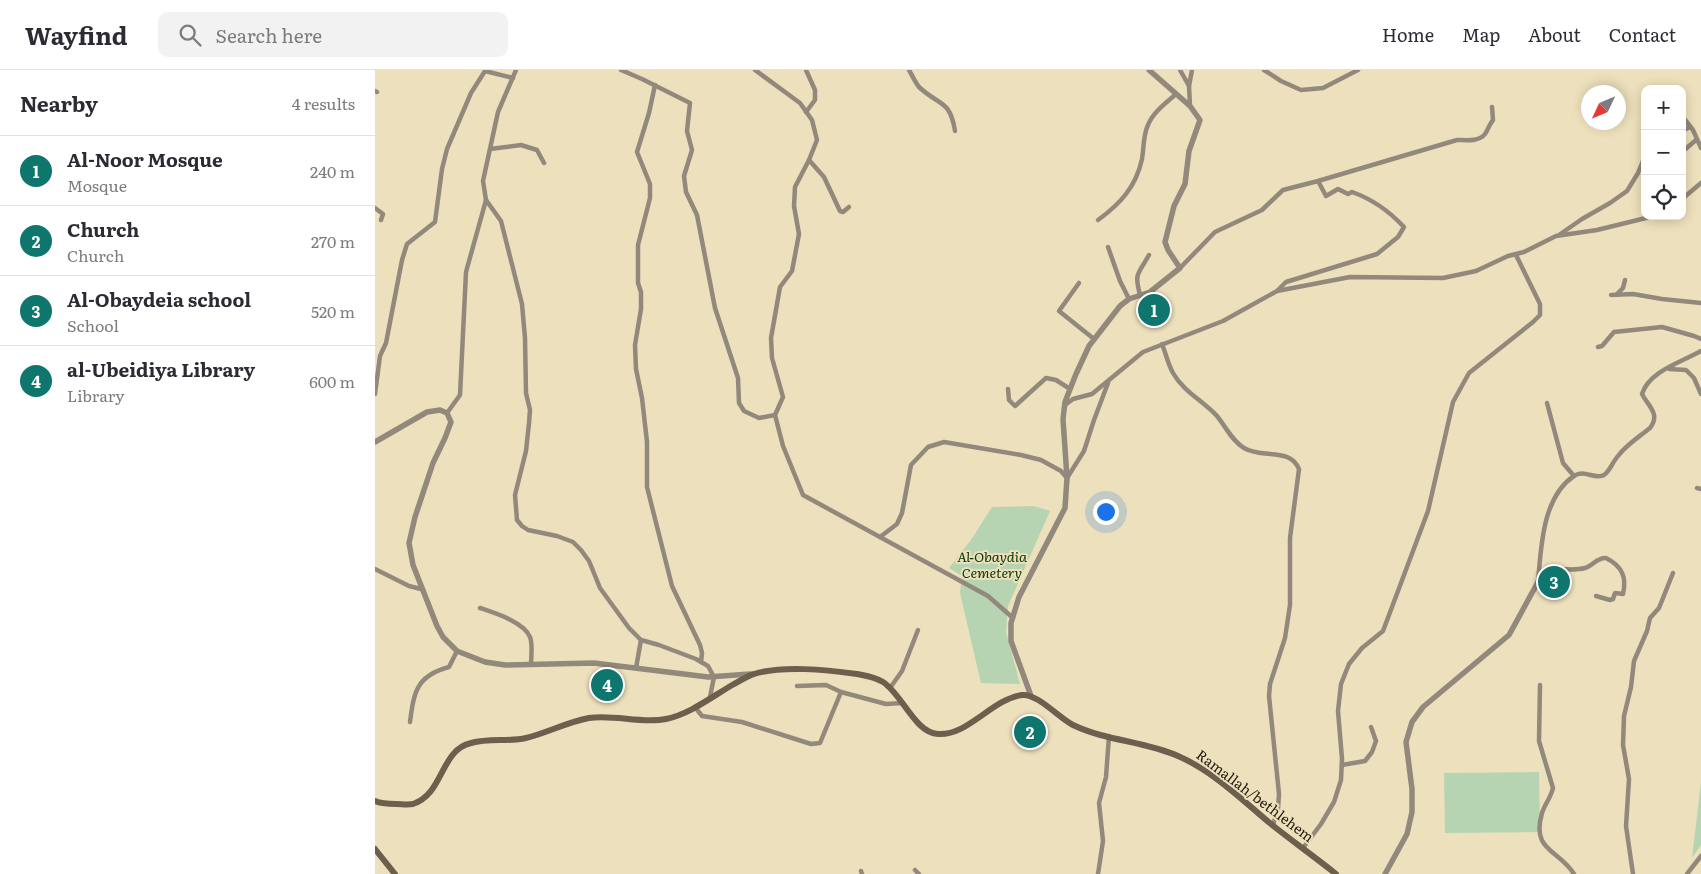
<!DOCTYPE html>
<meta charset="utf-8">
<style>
body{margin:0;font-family:Literata,serif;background:#f2f2f3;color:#2b2b33}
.controls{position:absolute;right:15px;top:15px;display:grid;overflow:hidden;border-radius:10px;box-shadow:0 2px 12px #0003}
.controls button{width:45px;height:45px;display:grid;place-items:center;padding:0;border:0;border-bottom:1px solid #e1e1e2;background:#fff;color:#2b2b33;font:25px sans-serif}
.compass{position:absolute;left:1206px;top:15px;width:45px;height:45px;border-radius:50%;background:#fff;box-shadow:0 2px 12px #0003;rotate:226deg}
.you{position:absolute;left:730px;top:441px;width:18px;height:18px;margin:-12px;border:4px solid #fff;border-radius:50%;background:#1a73e8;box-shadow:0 0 0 8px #1a73e833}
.badge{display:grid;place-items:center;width:32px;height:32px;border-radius:50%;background:#0f766e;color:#fff;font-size:16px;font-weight:700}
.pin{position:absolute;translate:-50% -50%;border:2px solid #fff;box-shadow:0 1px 5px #0006}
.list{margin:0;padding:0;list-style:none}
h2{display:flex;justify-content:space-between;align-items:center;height:65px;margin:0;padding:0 20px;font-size:21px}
h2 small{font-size:16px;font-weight:400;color:#7c7c81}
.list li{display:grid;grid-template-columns:32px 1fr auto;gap:15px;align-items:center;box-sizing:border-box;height:70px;padding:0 20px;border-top:1px solid #e1e1e2}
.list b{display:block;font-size:19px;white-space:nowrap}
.list p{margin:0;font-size:16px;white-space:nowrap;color:#7c7c81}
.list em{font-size:16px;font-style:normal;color:#7c7c81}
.icon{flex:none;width:28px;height:28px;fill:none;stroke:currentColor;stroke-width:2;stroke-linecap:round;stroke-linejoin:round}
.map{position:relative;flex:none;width:1326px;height:804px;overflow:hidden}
header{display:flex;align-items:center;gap:30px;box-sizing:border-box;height:70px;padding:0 25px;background:#fff;border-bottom:1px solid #e1e1e2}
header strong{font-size:24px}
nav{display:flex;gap:28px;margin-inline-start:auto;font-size:18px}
.search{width:350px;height:45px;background:#f2f2f3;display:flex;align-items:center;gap:12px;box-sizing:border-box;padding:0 18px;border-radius:10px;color:#7c7c81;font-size:19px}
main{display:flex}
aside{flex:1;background:#fff}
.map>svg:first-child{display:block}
</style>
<header>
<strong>Wayfind</strong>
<div class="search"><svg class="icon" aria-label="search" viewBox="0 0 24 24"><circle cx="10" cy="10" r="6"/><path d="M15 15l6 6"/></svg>Search here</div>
<nav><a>Home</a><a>Map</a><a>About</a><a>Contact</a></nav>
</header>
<main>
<aside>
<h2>Nearby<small>4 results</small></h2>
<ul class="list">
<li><span class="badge">1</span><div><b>Al-Noor Mosque</b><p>Mosque</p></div><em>240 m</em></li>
<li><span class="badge">2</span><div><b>Church</b><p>Church</p></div><em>270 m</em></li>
<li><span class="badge">3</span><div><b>Al-Obaydeia school</b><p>School</p></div><em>520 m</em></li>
<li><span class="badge">4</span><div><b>al-Ubeidiya Library</b><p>Library</p></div><em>600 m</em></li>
</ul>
</aside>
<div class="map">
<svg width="1326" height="804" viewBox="0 0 1326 804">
<rect width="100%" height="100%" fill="#ede0bc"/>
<g fill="#b6d4b1">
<path d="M 659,436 L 675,441 L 633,536 L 631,562 L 645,614 L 606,613 L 585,523 L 587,506 L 574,498 L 596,470 L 617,437 Z"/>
<path d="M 1164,702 L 1165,762 L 1070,763 L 1069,703 Z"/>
<path d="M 1326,712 L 1326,775 L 1317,788 Z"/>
</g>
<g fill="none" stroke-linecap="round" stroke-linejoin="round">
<g stroke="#92897c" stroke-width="4.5">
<path d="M 246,0 L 267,9 L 315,33 L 312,61 L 317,80 L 309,106 L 311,122 L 322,145 L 340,238 L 363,308 L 364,333 L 369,341 L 384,348 L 400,345"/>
<path d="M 380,0 L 425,33 L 437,50 L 442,70 L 434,90 L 420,117 L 419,136 L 424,164 L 417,201 L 405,217 L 396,268 L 397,288 L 408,327 L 400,345 L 408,376 L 428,425 L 613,526 L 638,548"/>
<path d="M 534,0 C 537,5 540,12 544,17 C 564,36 575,29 580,61"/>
<path d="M 805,0 L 814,16"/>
<path d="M 889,0 L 906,11 L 926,20 L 948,18 L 983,0"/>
<path d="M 280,15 L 274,43 L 262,82 L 275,114 L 275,128 L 263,175 L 263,213 L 266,222 L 266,239 L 260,275 L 261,299 L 267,328 L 272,372 L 272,417 L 297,516 L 325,575 L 327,583 L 326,592"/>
<path d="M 0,21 L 2,22"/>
<path d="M 815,36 L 814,16 L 817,0"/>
<path d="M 431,42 L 440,30 L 440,20 L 431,0"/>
<path d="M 1307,46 L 1318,60 L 1326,78"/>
<path d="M 1307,61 L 1315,57"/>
<path d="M 115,79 L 146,75 L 162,80 L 169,93"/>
<path d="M 1307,82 L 1321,70"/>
<path d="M 434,90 L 449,107 L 465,141 L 468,142 L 474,137"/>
<path d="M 1307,129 L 1326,113"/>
<path d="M 111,130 L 126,151 L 147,234 L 150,268 L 151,323 L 155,340 L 154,353 L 151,381 L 140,425 L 142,450 L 147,456 L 153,460 L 182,466 L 198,472 L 206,480 L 214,491 L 225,518 L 254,558 L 266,570 L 284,575 L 321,589 L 333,596 L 339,607 L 335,627"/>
<path d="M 0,138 L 8,144 L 6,150"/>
<path d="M 723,150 C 745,134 761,117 767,89 C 769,78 768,65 773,55 C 778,42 791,33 801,24"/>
<path d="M 1184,165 L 1207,149 L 1235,133 L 1252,121 L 1263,103 L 1270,86"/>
<path d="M 733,177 L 745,211 L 754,229"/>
<path d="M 805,198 L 840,162 L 887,140 L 908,120 L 943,111 L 1082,70 C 1091,70 1104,72 1110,64 C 1113,60 1114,55 1118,50 L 1117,37"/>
<path d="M 704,213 L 684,241 L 719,269"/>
<path d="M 903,220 L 911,212 L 1002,184 L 1023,167 L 1029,157 C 1014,141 997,129 977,122 L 973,124 L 963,119 L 951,126 L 943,111"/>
<path d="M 1242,224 L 1248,218 L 1250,210"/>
<path d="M 765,225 C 759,202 763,205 774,185"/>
<path d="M 1236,225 L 1258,224 L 1287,229 L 1326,233"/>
<path d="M 787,274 C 791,284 793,294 798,303 C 808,321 828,331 842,346 C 851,357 857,371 869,378 C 887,389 915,377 924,399 L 915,468 L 915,535 L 910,568 L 895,614 L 894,626 L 904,724 L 903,739 L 898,755"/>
<path d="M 1223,277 L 1227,276 L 1239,262 L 1287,257 L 1319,266 L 1326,269"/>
<path d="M 1294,299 L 1311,300 L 1319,308 L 1326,324"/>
<path d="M 633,319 L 634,330 L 640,336 L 671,308 L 681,310 L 695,319"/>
<path d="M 0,324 L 5,286 L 11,273 L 27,190 L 32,174 L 60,152 L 67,99 L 72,79 L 96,23 L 110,1 L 138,8"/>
<path d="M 1172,333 L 1188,393 L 1199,406"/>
<path d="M 690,335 L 698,329 L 717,324 L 768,282 L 848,251 L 902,221 L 975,207 L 1068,208 L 1101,201 L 1133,186 L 1149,182 L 1181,166 L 1222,160 L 1279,146"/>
<path d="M 72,343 L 85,325 L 91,202 L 111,130 L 108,111 L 123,42 L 141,0"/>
<path d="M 1322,418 L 1326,419"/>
<path d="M 505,467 L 522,454 L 527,443 L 536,395 L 553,377 L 569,372 L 646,385 L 666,390 L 686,401 L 692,408 L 709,381 L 719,350 L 733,313"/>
<path d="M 0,499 L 34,516 L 46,519"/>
<path d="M 1163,511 C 1178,492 1191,503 1210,498 C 1218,496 1222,487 1231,488 C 1247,496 1252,507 1248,524 L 1240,523 L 1238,529 L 1235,530 L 1221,526"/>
<path d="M 1163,512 C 1166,479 1167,427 1199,406 C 1209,399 1220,410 1229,405 C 1235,401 1238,391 1243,386 C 1251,375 1264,367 1275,358 C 1286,344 1273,336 1267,324 C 1274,301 1307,292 1326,281"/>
<path d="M 105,538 C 120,543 149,552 155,567 C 158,574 156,587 156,595"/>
<path d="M 261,598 L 266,570"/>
<path d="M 1165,615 L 1164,671 L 1178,718 C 1176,727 1170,734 1167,743 C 1156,781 1183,779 1199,804"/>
<path d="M 515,618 L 527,601 L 543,560"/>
<path d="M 466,622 L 511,634 L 528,633"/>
<path d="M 320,637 L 327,646 L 367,652 L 436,674 L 445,673 L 466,622 L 451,615 L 422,616"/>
<path d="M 35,652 C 39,622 41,606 74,597 L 82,581"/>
<path d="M 967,695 L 990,691 L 997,682 L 1001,671 L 996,657"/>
<path d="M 928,778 L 946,754 L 959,732 L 966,710 L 967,689 L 963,641 L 966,614 L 974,594 L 987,578 L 1008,561 L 1053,441 L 1078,332 L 1094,303 L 1158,252 L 1165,245 L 1165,234 L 1141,185"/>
<path d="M 540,800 L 544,804"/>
<path d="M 486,801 L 487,804"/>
<path d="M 723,804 L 728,771 L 724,733 L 731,707 L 734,666"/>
<path d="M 1258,804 L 1251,756 L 1254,709 L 1248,675 L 1249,646 L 1256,617 L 1259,591 L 1272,561 L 1275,548 L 1284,538 L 1298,503"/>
<path d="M 1312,804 L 1326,786"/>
</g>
<g stroke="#92897c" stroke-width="5.5">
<path d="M 0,372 L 52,342 L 65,340 L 72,343 L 76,352 L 70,368 L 58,393 L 40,447 L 34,473 L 38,495 L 62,556 L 68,567 L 82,581 L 110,592 L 130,595 L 219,593 L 333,607 L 375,604"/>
<path d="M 656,626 L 636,571 L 636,553 L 644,527 L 690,438 L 692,408 L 688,349 L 690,332 L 701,304 L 714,276 L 745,236 L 754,229 L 775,222 L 805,198 L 793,180 L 790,172 L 799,136 L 810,114 L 814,81 L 825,50 L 815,36 L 774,0"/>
<path d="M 1010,804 L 1032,764 L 1037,742 L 1037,719 L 1031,672 L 1037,652 L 1048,637 L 1134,565 L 1163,512"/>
</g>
<g stroke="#6d5f4d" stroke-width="6">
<path d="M 0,731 C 7,734 14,734 21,734 C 27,734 32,735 38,734 C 69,724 65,680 96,673 C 114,668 133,672 151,668 C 172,663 192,652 214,648 C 239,644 266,654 291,649 C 315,644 338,626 359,614 C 365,611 372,606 379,604 C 408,595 452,600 482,604 C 492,606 500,607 508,612 C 527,624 540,663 563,664 C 593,666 617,629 647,625 C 662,623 684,648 698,655 C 731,671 769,671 803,686 C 838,701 867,730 896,754 C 917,771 940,787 961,804"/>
<path d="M 0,779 L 20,804"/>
</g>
</g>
<g text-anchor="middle" stroke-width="4" stroke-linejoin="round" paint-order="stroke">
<g font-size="14" font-style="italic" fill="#093803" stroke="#ede0bc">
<text x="617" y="492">Al-Obaydia<tspan x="617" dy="16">Cemetery</tspan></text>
</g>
<g font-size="14" fill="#211c0f" stroke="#ede0bc">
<text transform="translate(880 726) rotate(37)" y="5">Ramallah/bethlehem</text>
</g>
</g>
</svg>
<div class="controls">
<button>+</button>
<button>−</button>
<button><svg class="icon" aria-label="locate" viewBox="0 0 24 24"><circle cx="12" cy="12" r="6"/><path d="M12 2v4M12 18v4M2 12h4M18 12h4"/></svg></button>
</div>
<svg class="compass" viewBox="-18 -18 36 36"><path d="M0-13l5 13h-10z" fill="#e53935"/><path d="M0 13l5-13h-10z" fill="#7c7c81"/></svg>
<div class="you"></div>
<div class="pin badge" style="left:779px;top:240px">1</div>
<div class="pin badge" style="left:655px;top:662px">2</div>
<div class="pin badge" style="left:1179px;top:512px">3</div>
<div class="pin badge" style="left:232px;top:615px">4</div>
</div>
</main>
